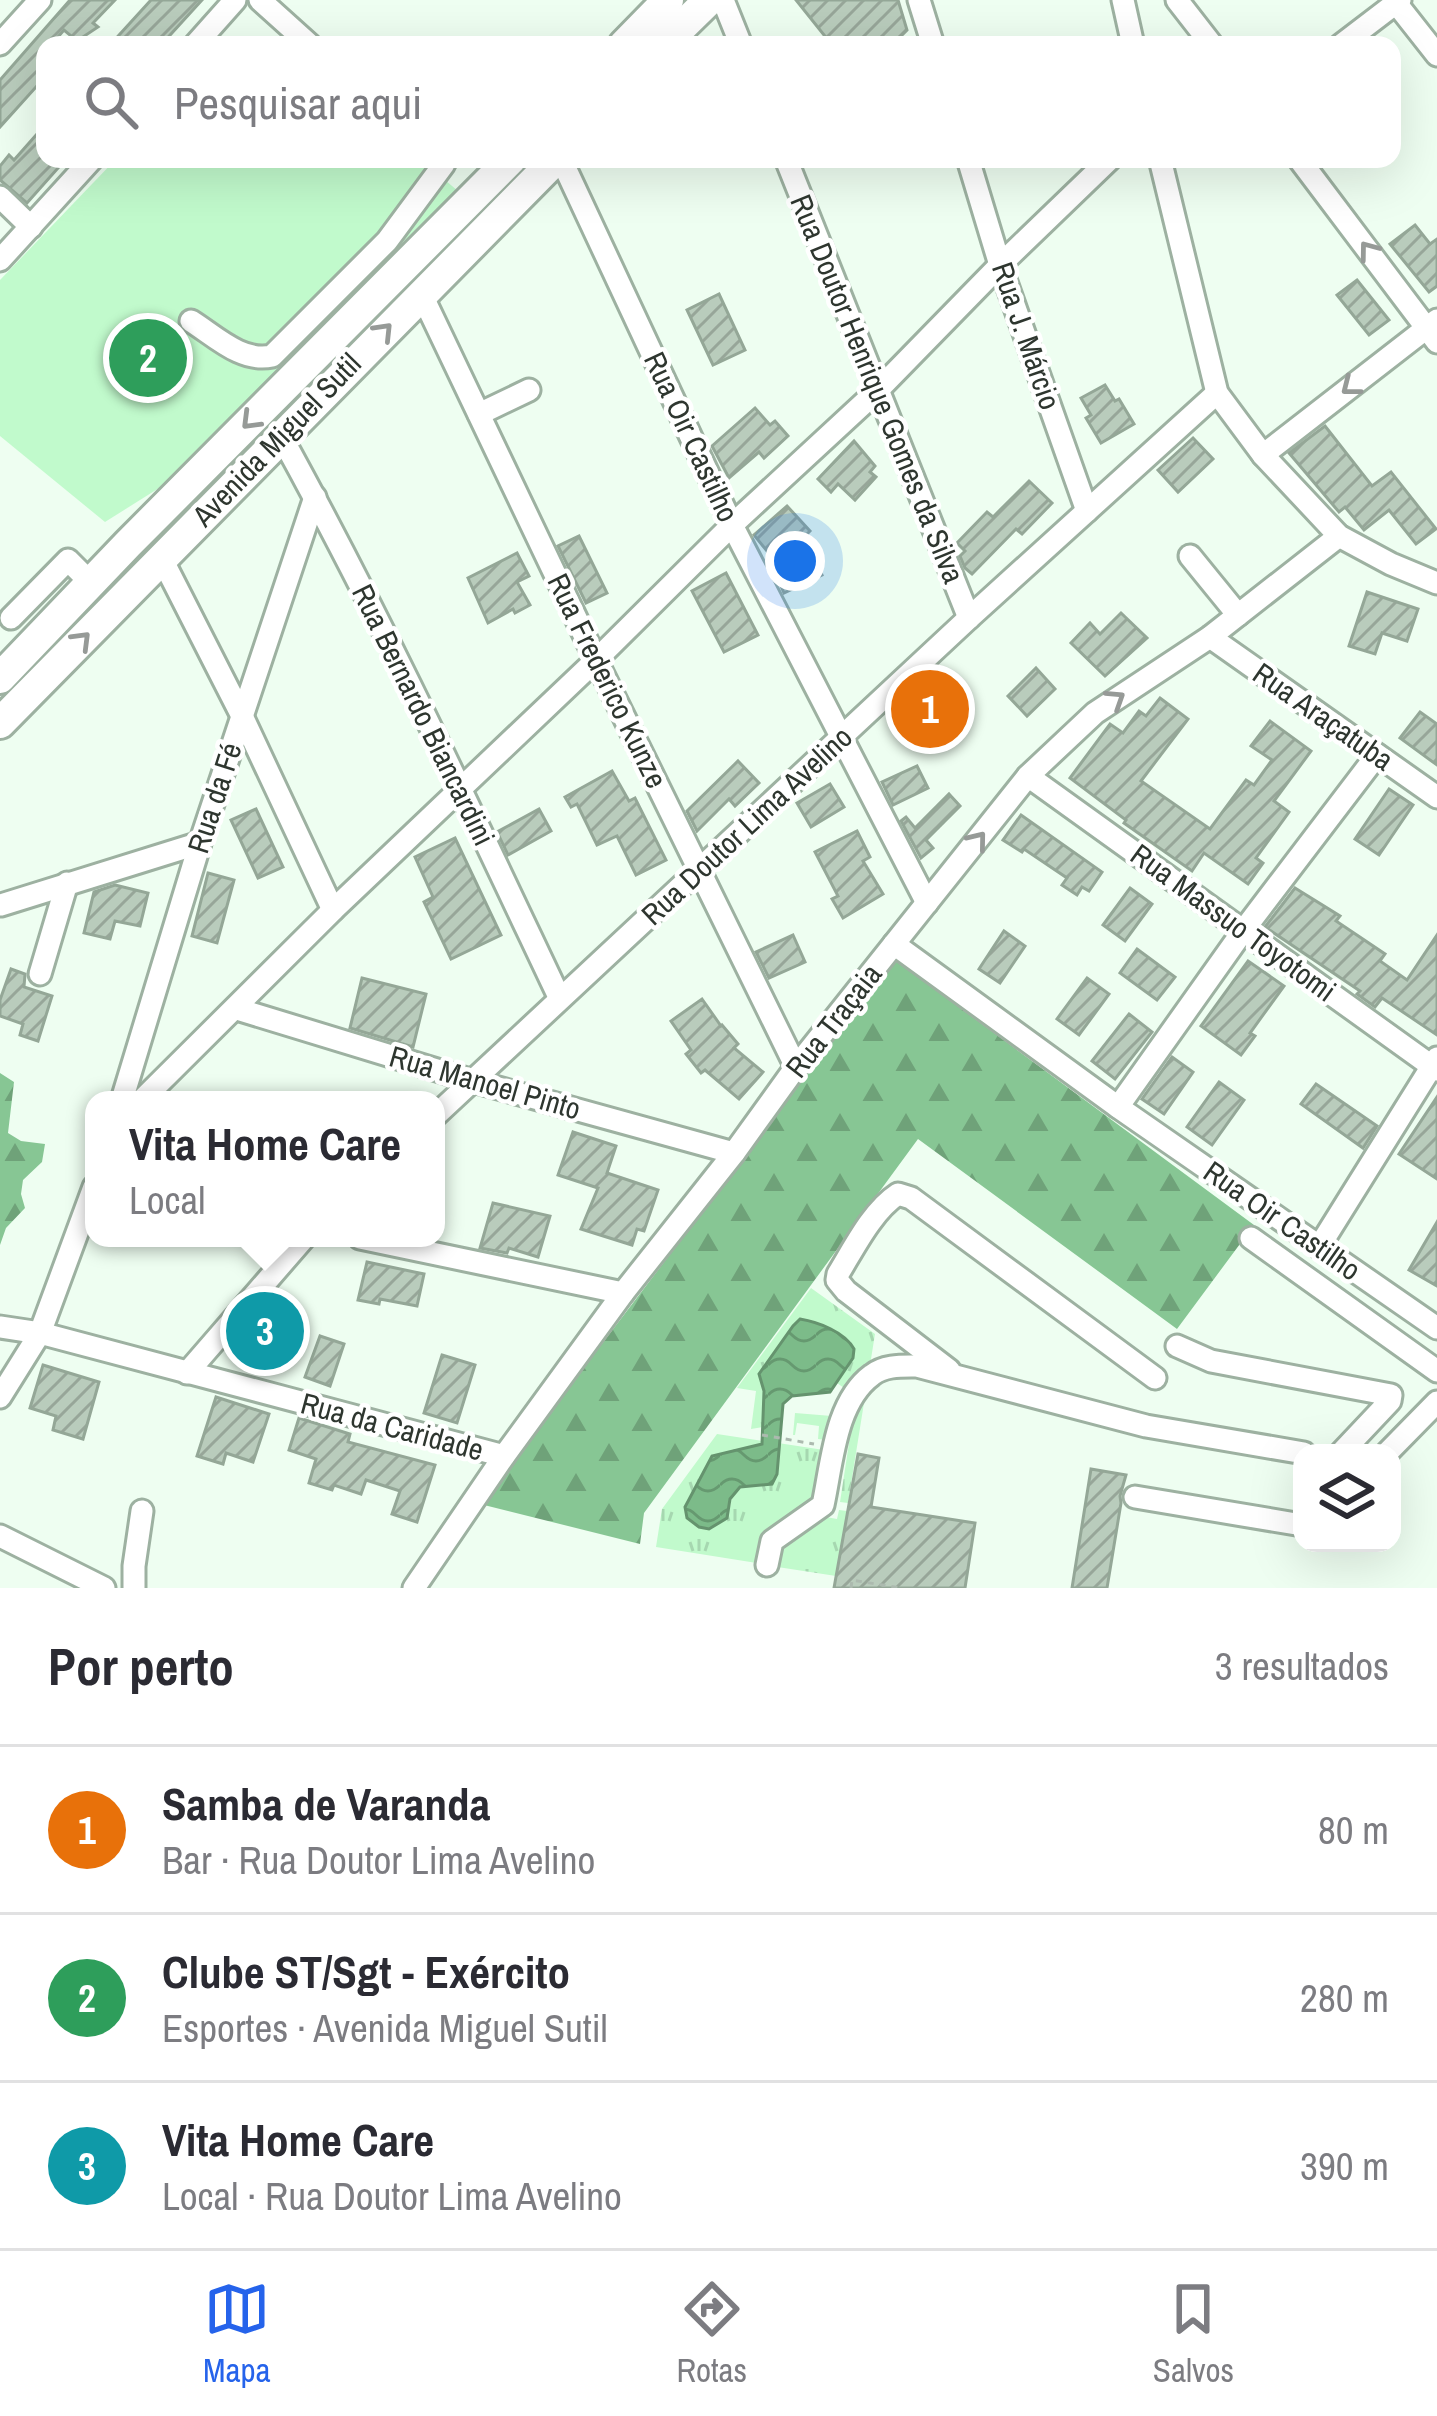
<!DOCTYPE html>
<html lang="pt">
<meta charset="utf-8">
<style>
body{margin:0;font-family:"Archivo Narrow",sans-serif;background:#f2f2f3;color:#2b2b33}
.controls{position:absolute;right:36px;bottom:36px;display:grid;overflow:hidden;border-radius:24px;box-shadow:0 12px 48px #0002}
.controls button{width:108px;height:108px;display:grid;place-items:center;padding:0;border:0;border-bottom:3px solid #e1e1e2;background:#fff;color:#2b2b33;font:60px sans-serif}
.you{position:absolute;left:795px;top:561px;width:42px;height:42px;margin:-30px;border:9px solid #fff;border-radius:50%;background:#1a73e8;box-shadow:0 0 0 18px #1a73e833}
.badge{display:grid;place-items:center;width:78px;height:78px;border-radius:50%;background:#2563eb;color:#fff;font-size:39px;font-weight:700}
.pin{position:absolute;translate:-50% -50%;border:6px solid #fff;box-shadow:0 3px 12px #0006}
.popup{position:absolute;left:85px;top:1091px;width:360px;height:156px;box-sizing:border-box;display:grid;place-content:center;border-radius:24px;background:#fff;filter:drop-shadow(0 3px 9px #0005);font-size:39px;white-space:nowrap;color:#7c7c81}
.popup b{font-size:45px;color:#2b2b33}
.popup::after{content:'';position:absolute;left:50%;top:100%;margin-left:-24px;border:24px solid transparent;border-top-color:#fff}
.list{margin:0;padding:0;list-style:none}
h2{display:flex;justify-content:space-between;align-items:center;height:156px;margin:0;padding:0 48px;font-size:51px}
h2 small{font-size:39px;font-weight:400;color:#7c7c81}
.list li{display:grid;grid-template-columns:78px 1fr auto;gap:36px;align-items:center;box-sizing:border-box;height:168px;padding:0 48px;border-top:3px solid #e1e1e2}
.list b{display:block;font-size:45px;white-space:nowrap}
.list p{margin:0;font-size:39px;white-space:nowrap;color:#7c7c81}
.list em{font-size:39px;font-style:normal;color:#7c7c81}
.icon{flex:none;width:66px;height:66px;fill:none;stroke:currentColor;stroke-width:2;stroke-linecap:round;stroke-linejoin:round}
.map{position:relative;flex:none;width:1437px;height:1588px;overflow:hidden}
.search{position:absolute;background:#fff;box-shadow:0 12px 48px #0002;left:36px;right:36px;top:36px;height:132px;display:flex;align-items:center;gap:30px;box-sizing:border-box;padding:0 42px;border-radius:24px;color:#7c7c81;font-size:45px}
.sheet{height:660px;background:#fff}
nav{display:flex;justify-content:space-around;align-items:center;box-sizing:border-box;height:168px;border-top:3px solid #e1e1e2;background:#fff;font-size:33px;color:#7c7c81}
nav a{display:grid;justify-items:center;gap:6px}
nav .on{color:#2563eb}
.map>svg:first-child{display:block}
</style>
<div class="map">
<svg width="1437" height="1588" viewBox="0 0 1437 1588">
<defs>
<pattern id="grass-tufts" width="24" height="20" patternUnits="userSpaceOnUse" patternTransform="scale(3)"><rect width="24" height="20" fill="#c1facc"/><path d="M3 7l-1-3M5 7V3M7 7l1-3M15 17l-1-3M17 17v-4M19 17l1-3" fill="none" stroke="#a6d7b0"/></pattern>
<pattern id="forest-firs" width="22" height="20" patternUnits="userSpaceOnUse" patternTransform="scale(3)"><rect width="22" height="20" fill="#87c694"/><path d="M5 1l3.5 6h-7zM16 11l3.5 6h-7z" fill="#6fa279"/></pattern>
<pattern id="water-waves" width="16" height="10" patternUnits="userSpaceOnUse" patternTransform="scale(3)"><rect width="16" height="10" fill="#7cbb89"/><path d="M0 5q4-4 8 0t8 0" fill="none" stroke="#669970"/></pattern>
<pattern id="building-hatch" width="6" height="6" patternUnits="userSpaceOnUse" patternTransform="scale(3)"><rect width="6" height="6" fill="#b9ccbc"/><path d="M-1 1l2-2M0 6l6-6M5 7l2-2" fill="none" stroke="#97a699"/></pattern>
</defs>
<rect width="100%" height="100%" fill="#eefef1"/>
<g fill="url(#grass-tufts)">
<path d="M 811,1288 L 875,1334 L 848,1503 L 840,1502 L 849,1443 L 818,1439 L 819,1426 L 797,1423 L 795,1435 L 793,1435 L 795,1413 L 832,1416 L 856,1385 L 856,1380 L 851,1380 L 844,1388 L 837,1383 L 853,1358 L 851,1342 L 806,1320 L 793,1326 L 763,1367 L 763,1427 L 751,1429 L 756,1391 L 737,1388 Z"/>
<path d="M 717,1434 L 763,1441 L 761,1446 L 710,1458 L 684,1510 L 691,1522 L 709,1529 C 715,1524 723,1523 727,1515 C 734,1501 726,1503 740,1487 L 761,1486 L 775,1480 L 778,1443 L 824,1450 L 816,1504 L 763,1564 L 656,1547 L 662,1509 Z"/>
<path d="M 839,1510 L 847,1511 L 836,1576 L 771,1566 L 775,1543 L 815,1515 L 837,1519 Z"/>
</g>
<g fill="url(#forest-firs)">
<path d="M 894,959 L 1254,1225 L 1177,1329 L 918,1139 L 644,1513 L 640,1544 L 480,1504 L 722,1186 L 796,1082 L 867,1001 Z"/>
<path d="M 0,1073 L 14,1082 L 8,1133 L 21,1141 L 45,1144 L 42,1162 L 23,1180 L 21,1194 L 25,1208 L 6,1228 L 0,1245 Z"/>
</g>
<path fill="#c1facc" d="M 116,159 L 420,159 L 458,191 L 183,473 L 105,522 L 0,436 L 0,280 Z"/>
<path fill="url(#water-waves)" stroke="#65936e" stroke-width="3" d="M 800,1319 C 818,1322 845,1332 854,1349 L 853,1358 L 830,1392 L 792,1396 L 783,1404 L 777,1474 L 772,1484 L 740,1487 L 730,1499 L 727,1518 L 709,1529 L 699,1527 L 687,1518 L 685,1507 L 712,1456 L 762,1444 L 764,1391 L 759,1374 L 793,1326 Z"/>
<g fill="url(#building-hatch)" stroke="#94a797" stroke-width="3">
<path d="M 70,0 L 115,0 L 93,23 L 98,27 L 77,41 L 64,30 L 51,45 L 45,45 L 45,77 L 0,127 L 0,80 Z"/>
<path d="M 151,0 L 202,0 L 161,45 L 110,45 Z"/>
<path d="M 796,0 L 898,0 L 907,30 L 892,45 L 832,45 Z"/>
<path d="M 45,125 L 45,159 L 66,159 L 27,203 L 0,180 L 0,166 L 9,155 L 14,160 Z"/>
<path d="M 1415,225 L 1430,244 L 1437,239 L 1437,286 L 1429,292 L 1390,244 Z"/>
<path d="M 1357,280 L 1389,320 L 1369,335 L 1337,295 Z"/>
<path d="M 719,294 L 745,350 L 713,365 L 687,310 Z"/>
<path d="M 1105,385 L 1115,401 L 1119,399 L 1134,424 L 1101,443 L 1086,418 L 1091,415 L 1081,398 Z"/>
<path d="M 755,408 L 770,425 L 775,421 L 788,436 L 764,458 L 759,452 L 729,478 L 712,446 Z"/>
<path d="M 1325,426 L 1372,486 L 1391,472 L 1436,529 L 1416,544 L 1389,510 L 1364,530 L 1345,507 L 1339,512 L 1289,453 Z"/>
<path d="M 1193,438 L 1213,459 L 1178,492 L 1158,470 Z"/>
<path d="M 854,441 L 875,466 L 870,472 L 876,477 L 855,500 L 838,484 L 831,492 L 818,479 Z"/>
<path d="M 1029,481 L 1052,503 L 1022,534 L 1016,529 L 972,574 L 965,568 L 960,556 L 965,551 L 957,543 L 987,512 L 993,517 Z"/>
<path d="M 787,506 L 810,531 L 805,536 L 822,575 L 784,593 L 774,570 L 780,567 L 754,535 Z"/>
<path d="M 579,536 L 607,593 L 586,603 L 558,546 Z"/>
<path d="M 517,553 L 529,576 L 517,582 L 530,605 L 515,613 L 513,609 L 488,623 L 468,578 Z"/>
<path d="M 726,573 L 758,635 L 724,652 L 692,591 Z"/>
<path d="M 1367,592 L 1418,609 L 1407,641 L 1382,633 L 1375,654 L 1349,646 Z"/>
<path d="M 1121,613 L 1147,638 L 1105,676 L 1071,643 L 1090,623 L 1100,634 Z"/>
<path d="M 1036,668 L 1055,689 L 1027,716 L 1008,696 Z"/>
<path d="M 938,681 L 946,691 L 952,686 L 962,697 L 952,705 L 958,713 L 936,732 L 932,728 L 914,743 L 896,722 L 899,719 L 896,716 Z"/>
<path d="M 1160,698 L 1188,719 L 1141,781 L 1210,829 L 1246,780 L 1254,785 L 1272,760 L 1251,746 L 1270,721 L 1311,751 L 1274,801 L 1289,812 L 1256,858 L 1263,863 L 1248,884 L 1204,853 L 1192,871 L 1124,823 L 1126,820 L 1070,778 L 1110,724 L 1123,733 L 1139,711 L 1146,716 Z"/>
<path d="M 1420,712 L 1437,724 L 1437,765 L 1400,738 Z"/>
<path d="M 738,761 L 759,783 L 735,806 L 729,799 L 697,831 L 687,811 Z"/>
<path d="M 917,766 L 928,788 L 893,805 L 882,782 Z"/>
<path d="M 612,771 L 629,801 L 635,798 L 666,860 L 636,875 L 617,836 L 597,845 L 577,804 L 571,807 L 565,797 Z"/>
<path d="M 830,784 L 844,807 L 811,827 L 797,803 Z"/>
<path d="M 1389,789 L 1413,805 L 1379,855 L 1355,839 Z"/>
<path d="M 949,794 L 960,806 L 926,840 L 933,848 L 921,858 L 901,821 L 906,817 L 915,828 Z"/>
<path d="M 256,809 L 283,867 L 258,878 L 231,820 Z"/>
<path d="M 539,809 L 551,831 L 508,855 L 497,832 Z"/>
<path d="M 1021,815 L 1102,872 L 1089,891 L 1082,887 L 1077,895 L 1062,885 L 1067,878 L 1024,849 L 1022,852 L 1003,840 Z"/>
<path d="M 857,831 L 870,857 L 863,861 L 883,894 L 843,918 L 832,899 L 838,896 L 815,852 Z"/>
<path d="M 455,838 L 501,935 L 451,959 L 424,902 L 433,897 L 415,857 Z"/>
<path d="M 208,873 L 234,880 L 217,943 L 192,936 Z"/>
<path d="M 115,885 L 148,893 L 140,926 L 115,921 L 110,939 L 84,933 L 94,892 Z"/>
<path d="M 1130,888 L 1152,904 L 1125,941 L 1103,925 Z"/>
<path d="M 1295,888 L 1340,916 L 1336,921 L 1385,954 L 1380,961 L 1407,980 L 1437,935 L 1437,1035 L 1382,998 L 1375,1007 L 1357,994 L 1360,991 L 1265,927 Z"/>
<path d="M 1004,931 L 1025,946 L 1000,983 L 979,969 Z"/>
<path d="M 793,935 L 805,962 L 769,978 L 756,952 Z"/>
<path d="M 1137,949 L 1175,977 L 1157,1000 L 1120,973 Z"/>
<path d="M 1248,961 L 1284,986 L 1250,1033 L 1255,1036 L 1241,1055 L 1201,1026 Z"/>
<path d="M 11,969 L 25,974 L 24,987 L 52,996 L 38,1041 L 20,1035 L 23,1024 L 0,1016 L 0,1000 Z"/>
<path d="M 362,978 L 426,994 L 413,1047 L 350,1028 Z"/>
<path d="M 1087,978 L 1109,994 L 1079,1035 L 1057,1019 Z"/>
<path d="M 702,999 L 721,1026 L 722,1025 L 738,1044 L 734,1048 L 763,1072 L 739,1099 L 705,1070 L 701,1073 L 686,1054 L 691,1050 L 671,1021 Z"/>
<path d="M 1129,1014 L 1152,1032 L 1115,1079 L 1092,1061 Z"/>
<path d="M 1172,1057 L 1193,1072 L 1164,1114 L 1142,1099 Z"/>
<path d="M 1219,1082 L 1244,1100 L 1212,1145 L 1187,1127 Z"/>
<path d="M 1316,1084 L 1377,1126 L 1363,1148 L 1301,1104 Z"/>
<path d="M 1437,1097 L 1437,1179 L 1399,1154 Z"/>
<path d="M 573,1132 L 616,1146 L 607,1173 L 658,1190 L 644,1231 L 637,1229 L 632,1245 L 581,1229 L 598,1188 L 558,1175 Z"/>
<path d="M 493,1203 L 550,1216 L 538,1257 L 509,1248 L 507,1253 L 480,1248 Z"/>
<path d="M 1437,1222 L 1437,1286 L 1409,1270 Z"/>
<path d="M 367,1262 L 424,1274 L 417,1306 L 380,1299 L 379,1304 L 358,1300 Z"/>
<path d="M 276,1295 L 296,1317 L 266,1370 L 243,1357 L 247,1350 L 234,1342 L 264,1307 L 268,1309 Z"/>
<path d="M 320,1336 L 344,1344 L 330,1386 L 305,1377 Z"/>
<path d="M 442,1355 L 475,1365 L 457,1423 L 424,1413 Z"/>
<path d="M 43,1365 L 99,1382 L 83,1439 L 53,1430 L 56,1416 L 30,1408 Z"/>
<path d="M 216,1397 L 269,1414 L 253,1462 L 226,1453 L 223,1464 L 197,1456 Z"/>
<path d="M 299,1418 L 350,1434 L 348,1442 L 435,1465 L 417,1522 L 392,1514 L 400,1491 L 366,1480 L 361,1494 L 334,1485 L 332,1490 L 309,1483 L 316,1459 L 289,1450 Z"/>
<path d="M 858,1454 L 879,1458 L 871,1507 L 975,1523 L 965,1588 L 834,1588 Z"/>
<path d="M 1091,1469 L 1126,1475 L 1120,1496 L 1121,1503 L 1107,1588 L 1072,1588 Z"/>
</g>
<g fill="none" stroke-linecap="round" stroke-linejoin="round">
<defs>
<g id="minor">
<path d="M 260,0 L 310,45"/>
<path d="M 723,0 L 741,45"/>
<path d="M 919,0 L 933,45"/>
<path d="M 1123,0 L 1133,45"/>
<path d="M 1177,0 L 1212,45"/>
<path d="M 1396,3 L 1437,55"/>
<path d="M 0,44 L 40,0"/>
<path d="M 195,45 L 235,0"/>
<path d="M 1341,45 L 1400,0"/>
<path d="M 561,159 L 732,525 L 927,903"/>
<path d="M 786,159 L 969,618"/>
<path d="M 968,159 L 1000,265 L 1087,511"/>
<path d="M 1160,159 L 1217,393 L 1263,455 L 1339,536 L 1391,564 L 1437,583"/>
<path d="M 1299,159 L 1437,342"/>
<path d="M 0,197 L 31,227"/>
<path d="M 0,260 L 92,159"/>
<path d="M 421,293 L 596,660 L 796,1067"/>
<path d="M 191,321 C 215,336 242,363 272,356 L 387,241 L 444,164"/>
<path d="M 479,414 L 529,390"/>
<path d="M 281,436 C 382,619 470,809 559,997"/>
<path d="M 1263,455 L 1437,320"/>
<path d="M 1190,556 L 1238,615"/>
<path d="M 162,559 L 242,716 L 333,910"/>
<path d="M 11,618 L 68,560 L 91,583"/>
<path d="M 1210,637 L 1437,797"/>
<path d="M 1028,776 L 1437,1070"/>
<path d="M 1,905 L 200,843"/>
<path d="M 894,944 L 1118,1107 L 1437,1328"/>
<path d="M 40,974 L 67,883"/>
<path d="M 237,1009 L 473,1081 L 734,1153"/>
<path d="M 122,1100 L 200,843 L 315,497"/>
<path d="M 142,1100 L 333,910 L 596,660 L 732,525 L 877,391 L 1000,265 L 1110,159"/>
<path d="M 1118,1107 L 1243,931 L 1377,755"/>
<path d="M 436,1115 L 969,618 L 1217,393"/>
<path d="M 360,1238 L 623,1293"/>
<path d="M 1251,1238 L 1437,1371"/>
<path d="M 1319,1247 L 1437,1058"/>
<path d="M 0,1327 L 40,1333 L 504,1456"/>
<path d="M 1177,1346 L 1211,1361 L 1391,1395 L 1390,1401 L 1341,1453"/>
<path d="M 949,1370 L 846,1291 L 837,1280 L 838,1274 C 854,1248 872,1211 898,1194 L 911,1198 L 1155,1378"/>
<path d="M 187,1373 L 304,1238"/>
<path d="M 0,1397 L 40,1333 L 94,1187"/>
<path d="M 1387,1453 L 1437,1402"/>
<path d="M 1135,1497 L 1302,1525"/>
<path d="M 0,1536 L 104,1588"/>
<path d="M 767,1565 L 772,1541 L 823,1505 C 832,1464 835,1402 872,1375 C 884,1365 902,1366 917,1366 L 1146,1426 L 1304,1453"/>
<path d="M 134,1588 L 134,1566 L 142,1511"/>
<path d="M 414,1588 L 504,1456 L 623,1293 L 734,1153 L 796,1067 L 1028,776 L 1095,713 L 1210,637 L 1339,536"/>
</g>
<g id="highway">
<path d="M 624,45 L 668,0"/>
<path d="M 663,45 L 709,0"/>
<path d="M 0,678 L 128,544 L 511,159"/>
<path d="M 0,723 L 556,159"/>
</g>
</defs>
<use href="#minor" stroke="#9db1a1" stroke-width="27"/>
<use href="#highway" stroke="#9db1a1" stroke-width="36"/>
<g stroke="#acbaaf" stroke-width="3" stroke-dasharray="6 6" stroke-linecap="butt">
<path d="M 762,1435 L 814,1444"/>
<path d="M 851,1588 L 852,1580 L 900,1588"/>
</g>
<use href="#minor" stroke="#fff" stroke-width="21"/>
<use href="#highway" stroke="#fff" stroke-width="30"/>
</g>
<defs><path id="oneway-chevron" d="M-2-3.5L2.5 0L-2 3.5" fill="none" stroke-width="1.6" stroke-linecap="round" stroke-linejoin="round" transform="scale(3)"/></defs>
<g stroke="#969a97">
<use href="#oneway-chevron" transform="translate(1368 250) rotate(-127)"/>
<use href="#oneway-chevron" transform="translate(384 331) rotate(-46)"/>
<use href="#oneway-chevron" transform="translate(1350 387) rotate(142)"/>
<use href="#oneway-chevron" transform="translate(250 421) rotate(135)"/>
<use href="#oneway-chevron" transform="translate(82 640) rotate(-45)"/>
<use href="#oneway-chevron" transform="translate(1116 699) rotate(-33)"/>
<use href="#oneway-chevron" transform="translate(978 840) rotate(-51)"/>
</g>
<g text-anchor="middle" stroke-width="9" stroke-linejoin="round" paint-order="stroke">
<g font-size="30" fill="#2e362f" stroke="#fff">
<text transform="translate(1026 336) rotate(71)" y="10">Rua J. Márcio</text>
<text transform="translate(877 389) rotate(68)" y="10">Rua Doutor Henrique Gomes da Silva</text>
<text transform="translate(691 437) rotate(65)" y="10">Rua Oir Castilho</text>
<text transform="translate(277 440) rotate(-46)" y="10">Avenida Miguel Sutil</text>
<text transform="translate(607 681) rotate(64)" y="10">Rua Frederico Kunze</text>
<text transform="translate(423 715) rotate(64)" y="10">Rua Bernardo Biancardini</text>
<text transform="translate(1323 717) rotate(35)" y="10">Rua Araçatuba</text>
<text transform="translate(215 798) rotate(-72)" y="10">Rua da Fé</text>
<text transform="translate(747 826) rotate(-43)" y="10">Rua Doutor Lima Avelino</text>
<text transform="translate(1233 923) rotate(36)" y="10">Rua Massuo Toyotomi</text>
<text transform="translate(834 1021) rotate(-52)" y="10">Rua Traçaia</text>
<text transform="translate(485 1083) rotate(16)" y="10">Rua Manoel Pinto</text>
<text transform="translate(1282 1221) rotate(35)" y="10">Rua Oir Castilho</text>
<text transform="translate(392 1427) rotate(15)" y="10">Rua da Caridade</text>
</g>
</g>
</svg>
<div class="controls">
<button><svg class="icon" aria-label="layers" viewBox="0 0 24 24"><path d="M12 4l9 5-9 5-9-5zM3 14l9 5 9-5"/></svg></button>
</div>
<div class="you"></div>
<div class="pin badge" style="left:930px;top:709px;background:#e8710a">1</div>
<div class="pin badge" style="left:148px;top:358px;background:#2e9e5b">2</div>
<div class="pin badge" style="left:265px;top:1331px;background:#0f9aa8">3</div>
<div class="popup"><b>Vita Home Care</b>Local</div>
<div class="search"><svg class="icon" aria-label="search" viewBox="0 0 24 24"><circle cx="10" cy="10" r="6"/><path d="M15 15l6 6"/></svg>Pesquisar aqui</div>
</div>
<section class="sheet">
<h2>Por perto<small>3 resultados</small></h2>
<ul class="list">
<li><span class="badge" style="background:#e8710a">1</span><div><b>Samba de Varanda</b><p>Bar · Rua Doutor Lima Avelino</p></div><em>80 m</em></li>
<li><span class="badge" style="background:#2e9e5b">2</span><div><b>Clube ST/Sgt - Exército</b><p>Esportes · Avenida Miguel Sutil</p></div><em>280 m</em></li>
<li><span class="badge" style="background:#0f9aa8">3</span><div><b>Vita Home Care</b><p>Local · Rua Doutor Lima Avelino</p></div><em>390 m</em></li>
</ul>
</section>
<nav>
<a class="on"><svg class="icon" aria-label="map" viewBox="0 0 24 24"><path d="M3 6l6-2 6 2 6-2v14l-6 2-6-2-6 2zM9 4v14M15 6v14"/></svg>Mapa</a>
<a><svg class="icon" aria-label="directions" viewBox="0 0 24 24"><path d="M12 3l9 9-9 9-9-9zM9 14v-3h6M13 9l2 2-2 2"/></svg>Rotas</a>
<a><svg class="icon" aria-label="saved" viewBox="0 0 24 24"><path d="M7 4h10v16l-5-4-5 4z"/></svg>Salvos</a>
</nav>
